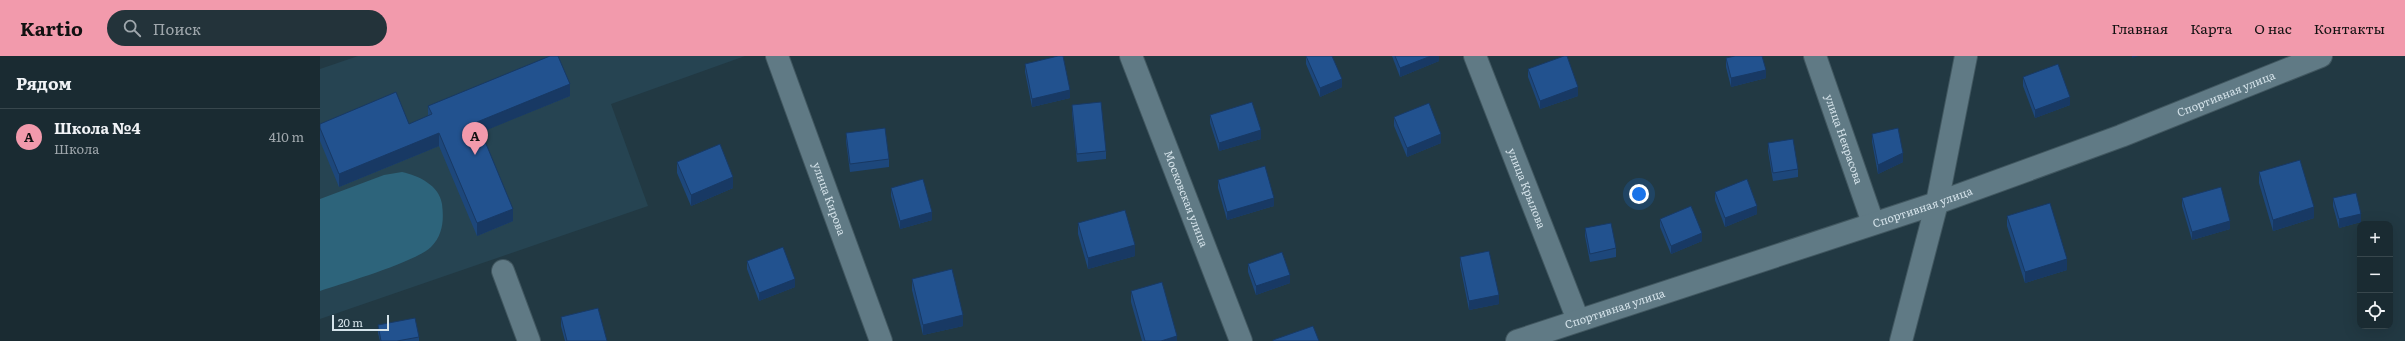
<!DOCTYPE html>
<html lang="ru">
<meta charset="utf-8">
<style>
body{margin:0;font-family:Literata,serif;background:#23333a;color:#f1f3f6}
.controls{position:absolute;right:12px;bottom:12px;display:grid;overflow:hidden;border-radius:8px;box-shadow:0 4px 16px #0002}
.controls button{width:36px;height:36px;display:grid;place-items:center;padding:0;border:0;border-bottom:1px solid #38474d;background:#1a2b32;color:#f1f3f6;font:20px sans-serif}
.scale{position:absolute;left:12px;bottom:10px;width:57px;box-sizing:border-box;padding-left:4px;border:2px solid #d5e3ea;border-top:0;font-size:11px;line-height:14px;white-space:nowrap;color:#d5e3ea;-webkit-text-stroke:3px #223943;paint-order:stroke}
.you{position:absolute;left:1319px;top:138px;width:14px;height:14px;margin:-10px;border:3px solid #fff;border-radius:50%;background:#1a73e8;box-shadow:0 0 0 6px #1a73e833}
.badge{display:grid;place-items:center;width:26px;height:26px;border-radius:50%;background:#f29aac;color:#111;font-size:13px;font-weight:700}
.pin{position:absolute;translate:-50% -33px;filter:drop-shadow(0 1px 2px #0008)}
.pin::after{content:'';position:absolute;top:21px;width:14px;height:12px;background:inherit;clip-path:polygon(0 0,100% 0,50% 100%)}
.list{margin:0;padding:0;list-style:none}
h2{display:flex;justify-content:space-between;align-items:center;height:52px;margin:0;padding:0 16px;font-size:17px}
h2 small{font-size:13px;font-weight:400;color:#9fa7ac}
.list li{display:grid;grid-template-columns:26px 1fr auto;gap:12px;align-items:center;box-sizing:border-box;height:56px;padding:0 16px;border-top:1px solid #38474d}
.list b{display:block;font-size:15px;white-space:nowrap}
.list p{margin:0;font-size:13px;white-space:nowrap;color:#9fa7ac}
.list em{font-size:13px;font-style:normal;color:#9fa7ac}
.icon{flex:none;width:22px;height:22px;fill:none;stroke:currentColor;stroke-width:2;stroke-linecap:round;stroke-linejoin:round}
.map{position:relative;flex:none;width:2085px;height:285px;overflow:hidden}
header{display:flex;align-items:center;gap:24px;box-sizing:border-box;height:56px;padding:0 20px;background:#f29aac;color:#111}
header strong{font-size:19px}
nav{display:flex;gap:22px;margin-inline-start:auto;font-size:14px}
.search{width:280px;height:36px;background:#23333a;display:flex;align-items:center;gap:10px;box-sizing:border-box;padding:0 14px;border-radius:22px;color:#9fa7ac;font-size:15px}
main{display:flex}
aside{flex:1;background:#1a2b32}
.map>svg:first-child{display:block}
</style>
<header>
<strong>Kartio</strong>
<div class="search"><svg class="icon" aria-label="search" viewBox="0 0 24 24"><circle cx="10" cy="10" r="6"/><path d="M15 15l6 6"/></svg>Поиск</div>
<nav><a>Главная</a><a>Карта</a><a>О нас</a><a>Контакты</a></nav>
</header>
<main>
<aside>
<h2>Рядом<small></small></h2>
<ul class="list">
<li><span class="badge">A</span><div><b>Школа №4</b><p>Школа</p></div><em>410 m</em></li>
</ul>
</aside>
<div class="map">
<svg width="2085" height="285" viewBox="0 0 2085 285">
<rect width="100%" height="100%" fill="#223943"/>
<path fill="#264452" d="M 38,0 L 425,0 L 291,48 L 328,150 L 0,263 L 0,13 Z"/>
<path fill="#2d647b" d="M 82,116 C 99,120 119,129 122,148 C 124,164 123,179 111,191 C 95,206 24,227 0,235 L 0,143 L 64,119 Z"/>
<g fill="none" stroke-linecap="round" stroke-linejoin="round">
<defs>
<g id="minor">
<path id="s1" d="M 457,0 L 561,285"/>
<path id="s2" d="M 811,0 L 921,285"/>
<path id="s3" d="M 1155,0 L 1258,264"/>
<path id="s4" d="M 1495,0 L 1553,167"/>
<path d="M 183,215 L 209,285"/>
<path id="s5" d="M 1197,285 L 1617,147 L 1801,80 L 2001,0"/>
<path d="M 1581,285 L 1617,147 L 1646,0"/>
</g>
</defs>
<use href="#minor" stroke="#415760" stroke-width="24"/>
<use href="#minor" stroke="#607a85" stroke-width="22"/>
</g>
<g fill="#1d477b">
<path d="M 986,0 L 1022,31 L 1000,41 L 986,8 Z"/>
<path d="M 1072,0 L 1119,0 L 1119,5 L 1080,21 Z"/>
<path d="M 1406,2 L 1446,22 L 1411,31 L 1406,11 Z"/>
<path d="M 705,8 L 750,42 L 712,51 L 705,16 Z"/>
<path d="M 1208,13 L 1258,40 L 1220,53 L 1208,21 Z"/>
<path d="M 1703,21 L 1750,49 L 1715,62 L 1703,30 Z"/>
<path d="M 250,40 L 161,76 L 193,165 L 157,180 L 119,90 L 19,131 L 0,85 L 0,68 L 89,68 L 108,60 L 108,50 Z"/>
<path d="M 752,49 L 786,95 L 786,103 L 757,106 L 752,57 Z"/>
<path d="M 890,59 L 941,83 L 899,95 L 890,67 Z"/>
<path d="M 1074,61 L 1121,87 L 1087,101 L 1074,70 Z"/>
<path d="M 526,77 L 569,103 L 569,111 L 530,116 L 526,85 Z"/>
<path d="M 1552,78 L 1583,106 L 1558,118 L 1552,86 Z"/>
<path d="M 1448,87 L 1478,113 L 1478,121 L 1453,125 L 1448,95 Z"/>
<path d="M 357,106 L 413,132 L 371,150 L 357,117 Z"/>
<path d="M 1939,116 L 1994,162 L 1953,175 L 1939,127 Z"/>
<path d="M 898,124 L 954,150 L 907,164 L 898,132 Z"/>
<path d="M 571,132 L 612,164 L 580,173 L 571,140 Z"/>
<path d="M 1395,136 L 1437,158 L 1405,171 L 1395,144 Z"/>
<path d="M 1862,142 L 1910,173 L 1872,184 L 1862,150 Z"/>
<path d="M 2013,142 L 2041,166 L 2019,172 L 2013,150 Z"/>
<path d="M 1687,160 L 1747,214 L 1705,227 L 1687,170 Z"/>
<path d="M 1340,163 L 1382,185 L 1351,198 L 1340,171 Z"/>
<path d="M 758,167 L 815,200 L 768,213 L 758,178 Z"/>
<path d="M 1265,172 L 1296,192 L 1296,201 L 1270,206 L 1265,180 Z"/>
<path d="M 1140,201 L 1179,248 L 1149,254 L 1140,209 Z"/>
<path d="M 427,205 L 475,231 L 439,245 L 427,213 Z"/>
<path d="M 928,208 L 970,227 L 936,239 L 928,216 Z"/>
<path d="M 592,223 L 643,270 L 603,279 L 592,234 Z"/>
<path d="M 811,235 L 857,285 L 822,285 L 811,246 Z"/>
<path d="M 241,261 L 287,285 L 245,285 L 241,270 Z"/>
<path d="M 58,269 L 99,281 L 99,285 L 60,285 L 58,277 Z"/>
</g>
<g fill="#183964">
<path d="M 1111,0 L 1119,0 L 1119,5 L 1080,21 L 1080,12 Z"/>
<path d="M 1812,0 L 1819,0 L 1812,2 Z"/>
<path d="M 1446,14 L 1446,22 L 1411,31 L 1411,22 Z"/>
<path d="M 1022,23 L 1022,31 L 1000,41 L 1000,32 Z"/>
<path d="M 250,28 L 250,40 L 157,78 L 157,66 Z"/>
<path d="M 1258,31 L 1258,40 L 1220,53 L 1220,45 Z"/>
<path d="M 750,34 L 750,42 L 712,51 L 712,43 Z"/>
<path d="M 1750,41 L 1750,49 L 1715,62 L 1715,54 Z"/>
<path d="M 941,74 L 941,83 L 899,95 L 899,87 Z"/>
<path d="M 119,77 L 119,90 L 19,131 L 19,118 Z"/>
<path d="M 1121,78 L 1121,87 L 1087,101 L 1087,92 Z"/>
<path d="M 1583,97 L 1583,106 L 1558,118 L 1558,109 Z"/>
<path d="M 413,121 L 413,132 L 371,150 L 371,139 Z"/>
<path d="M 954,142 L 954,150 L 907,164 L 907,156 Z"/>
<path d="M 1437,150 L 1437,158 L 1405,171 L 1405,162 Z"/>
<path d="M 1994,151 L 1994,162 L 1953,175 L 1953,164 Z"/>
<path d="M 193,153 L 193,165 L 157,180 L 157,167 Z"/>
<path d="M 612,156 L 612,164 L 580,173 L 580,165 Z"/>
<path d="M 2041,158 L 2041,166 L 2019,172 L 2019,163 Z"/>
<path d="M 1910,165 L 1910,173 L 1872,184 L 1872,176 Z"/>
<path d="M 1382,177 L 1382,185 L 1351,198 L 1351,190 Z"/>
<path d="M 815,189 L 815,200 L 768,213 L 768,202 Z"/>
<path d="M 1747,203 L 1747,214 L 1705,227 L 1705,216 Z"/>
<path d="M 970,219 L 970,227 L 936,239 L 936,230 Z"/>
<path d="M 475,223 L 475,231 L 439,245 L 439,237 Z"/>
<path d="M 1179,239 L 1179,248 L 1149,254 L 1149,245 Z"/>
<path d="M 643,259 L 643,270 L 603,279 L 603,269 Z"/>
<path d="M 857,280 L 857,285 L 841,285 Z"/>
</g>
<g fill="#22528f" stroke="#183964">
<path d="M 230,0 L 238,0 L 250,28 L 157,66 L 193,153 L 157,167 L 119,77 L 19,118 L 0,72 L 0,68 L 76,36 L 89,68 L 112,58 L 108,50 Z"/>
<path d="M 738,0 L 743,0 L 750,34 L 712,43 L 705,8 Z"/>
<path d="M 986,0 L 1012,0 L 1022,23 L 1000,32 Z"/>
<path d="M 1075,0 L 1111,0 L 1080,12 Z"/>
<path d="M 1244,0 L 1247,0 L 1258,31 L 1220,45 L 1208,13 Z"/>
<path d="M 1415,0 L 1442,0 L 1446,14 L 1411,22 L 1406,2 Z"/>
<path d="M 1738,8 L 1750,41 L 1715,54 L 1703,21 Z"/>
<path d="M 781,46 L 786,95 L 757,98 L 752,49 Z"/>
<path d="M 932,46 L 941,74 L 899,87 L 890,59 Z"/>
<path d="M 1109,47 L 1121,78 L 1087,92 L 1074,61 Z"/>
<path d="M 565,72 L 569,103 L 530,108 L 526,77 Z"/>
<path d="M 1578,72 L 1583,97 L 1558,109 L 1552,78 Z"/>
<path d="M 1473,83 L 1478,113 L 1453,117 L 1448,87 Z"/>
<path d="M 400,88 L 413,121 L 371,139 L 357,106 Z"/>
<path d="M 1980,104 L 1994,151 L 1953,164 L 1939,116 Z"/>
<path d="M 945,110 L 954,142 L 907,156 L 898,124 Z"/>
<path d="M 603,123 L 612,156 L 580,165 L 571,132 Z"/>
<path d="M 1427,123 L 1437,150 L 1405,162 L 1395,136 Z"/>
<path d="M 1901,131 L 1910,165 L 1872,176 L 1862,142 Z"/>
<path d="M 2036,137 L 2041,158 L 2019,163 L 2013,142 Z"/>
<path d="M 1730,147 L 1747,203 L 1705,216 L 1687,160 Z"/>
<path d="M 1371,150 L 1382,177 L 1351,190 L 1340,163 Z"/>
<path d="M 805,154 L 815,189 L 768,202 L 758,167 Z"/>
<path d="M 1291,167 L 1296,192 L 1270,198 L 1265,172 Z"/>
<path d="M 463,191 L 475,223 L 439,237 L 427,205 Z"/>
<path d="M 1169,195 L 1179,239 L 1149,245 L 1140,201 Z"/>
<path d="M 962,196 L 970,219 L 936,230 L 928,208 Z"/>
<path d="M 632,213 L 643,259 L 603,269 L 592,223 Z"/>
<path d="M 842,226 L 857,280 L 841,285 L 825,285 L 811,235 Z"/>
<path d="M 278,252 L 287,285 L 247,285 L 241,261 Z"/>
<path d="M 95,262 L 99,281 L 77,285 L 61,285 L 58,269 Z"/>
<path d="M 993,270 L 999,285 L 953,285 L 953,284 Z"/>
</g>
<g text-anchor="middle" stroke-width="4" stroke-linejoin="round" paint-order="stroke">
<g font-size="11" fill="#d5e3ea" stroke="#223943">
<text dy="4" stroke="none"><textPath href="#s5" startOffset="751">Спортивная улица</textPath></text>
<text dy="4" stroke="none"><textPath href="#s4" startOffset="88">улица Некрасова</textPath></text>
<text dy="4" stroke="none"><textPath href="#s3" startOffset="142">улица Крылова</textPath></text>
<text dy="4" stroke="none"><textPath href="#s1" startOffset="152">улица Кирова</textPath></text>
<text dy="4" stroke="none"><textPath href="#s2" startOffset="153">Московская улица</textPath></text>
<text dy="4" stroke="none"><textPath href="#s5" startOffset="427">Спортивная улица</textPath></text>
<text dy="4" stroke="none"><textPath href="#s5" startOffset="103">Спортивная улица</textPath></text>
</g>
</g>
</svg>
<div class="controls">
<button>+</button>
<button>−</button>
<button><svg class="icon" aria-label="locate" viewBox="0 0 24 24"><circle cx="12" cy="12" r="6"/><path d="M12 2v4M12 18v4M2 12h4M18 12h4"/></svg></button>
</div>
<div class="scale">20 m</div>
<div class="you"></div>
<div class="pin badge" style="left:155px;top:99px">A</div>
</div>
</main>
